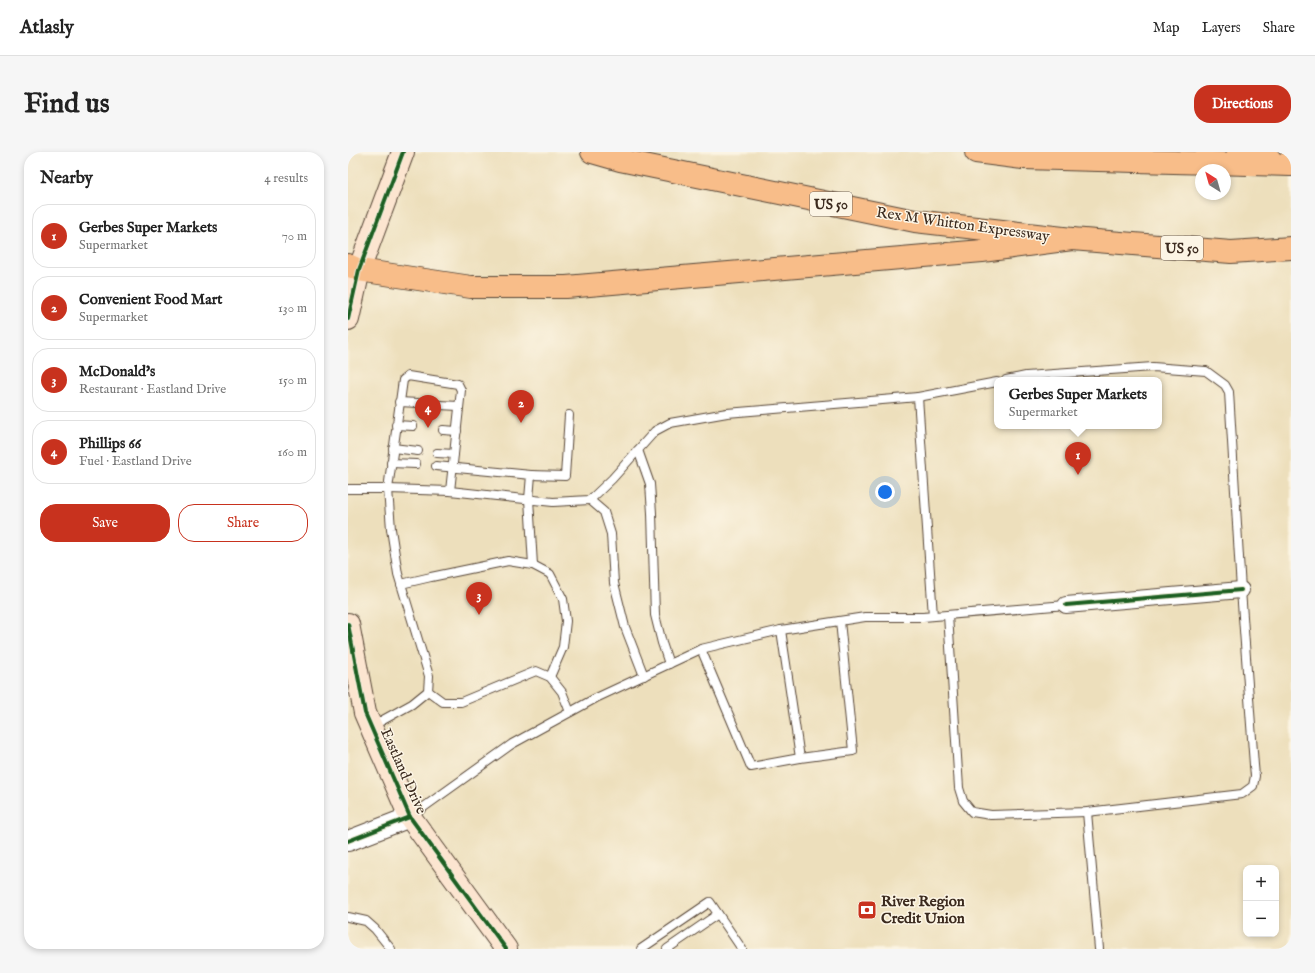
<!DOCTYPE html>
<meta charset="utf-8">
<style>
body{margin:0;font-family:"IM FELL English",serif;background:#f6f6f6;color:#222}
.controls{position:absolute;right:12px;bottom:12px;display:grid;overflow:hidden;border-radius:8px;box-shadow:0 2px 6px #0003}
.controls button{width:36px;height:36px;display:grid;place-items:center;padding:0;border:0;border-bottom:1px solid #e0e0e0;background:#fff;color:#222;font:20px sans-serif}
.compass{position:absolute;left:847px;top:12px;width:36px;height:36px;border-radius:50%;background:#fff;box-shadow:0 2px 6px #0003;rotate:323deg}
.you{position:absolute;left:537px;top:340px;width:14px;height:14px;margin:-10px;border:3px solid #fff;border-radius:50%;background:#1a73e8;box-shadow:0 0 0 6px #1a73e833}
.badge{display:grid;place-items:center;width:26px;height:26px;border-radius:50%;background:#c8321e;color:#fff;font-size:13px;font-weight:700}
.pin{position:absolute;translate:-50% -33px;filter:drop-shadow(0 1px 2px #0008)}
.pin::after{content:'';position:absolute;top:21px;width:14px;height:12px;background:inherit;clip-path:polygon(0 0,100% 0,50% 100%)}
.popup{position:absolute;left:646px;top:225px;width:168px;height:52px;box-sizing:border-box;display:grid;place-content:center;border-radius:8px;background:#fff;filter:drop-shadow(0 1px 3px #0005);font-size:13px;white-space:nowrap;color:#767676}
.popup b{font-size:15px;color:#222}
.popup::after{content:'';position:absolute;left:50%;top:100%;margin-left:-8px;border:8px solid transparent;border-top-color:#fff}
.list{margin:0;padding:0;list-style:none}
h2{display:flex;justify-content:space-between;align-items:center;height:52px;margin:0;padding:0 16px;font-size:17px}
h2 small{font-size:13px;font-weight:400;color:#767676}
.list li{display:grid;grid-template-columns:26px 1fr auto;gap:12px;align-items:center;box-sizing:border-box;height:64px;margin:0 8px 8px;padding:0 8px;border:1px solid #e0e0e0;border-radius:16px}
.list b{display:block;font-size:15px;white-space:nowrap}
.list p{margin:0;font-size:13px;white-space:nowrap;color:#767676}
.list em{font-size:13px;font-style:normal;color:#767676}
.actions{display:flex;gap:8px;padding:12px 16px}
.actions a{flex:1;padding:9px 0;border:1px solid #c8321e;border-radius:16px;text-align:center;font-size:14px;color:#c8321e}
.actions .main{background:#c8321e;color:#fff}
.map{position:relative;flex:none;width:943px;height:797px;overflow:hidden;border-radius:16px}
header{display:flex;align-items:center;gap:24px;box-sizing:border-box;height:56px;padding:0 20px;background:#fff;border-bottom:1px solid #e0e0e0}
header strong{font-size:19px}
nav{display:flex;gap:22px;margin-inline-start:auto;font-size:14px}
.intro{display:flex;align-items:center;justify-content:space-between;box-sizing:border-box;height:96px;padding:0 24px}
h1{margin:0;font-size:28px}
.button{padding:10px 18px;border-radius:16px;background:#c8321e;color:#fff;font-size:14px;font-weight:700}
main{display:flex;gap:24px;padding:0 24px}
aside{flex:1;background:#fff;border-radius:16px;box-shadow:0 2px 6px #0003}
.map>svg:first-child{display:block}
</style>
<header>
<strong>Atlasly</strong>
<nav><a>Map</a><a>Layers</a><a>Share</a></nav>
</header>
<div class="intro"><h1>Find us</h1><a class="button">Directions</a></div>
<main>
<aside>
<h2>Nearby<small>4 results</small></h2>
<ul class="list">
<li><span class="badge">1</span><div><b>Gerbes Super Markets</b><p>Supermarket</p></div><em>70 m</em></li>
<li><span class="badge">2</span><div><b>Convenient Food Mart</b><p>Supermarket</p></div><em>130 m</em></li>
<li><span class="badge">3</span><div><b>McDonald's</b><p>Restaurant · Eastland Drive</p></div><em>150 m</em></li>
<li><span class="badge">4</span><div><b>Phillips 66</b><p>Fuel · Eastland Drive</p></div><em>160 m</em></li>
</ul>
<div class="actions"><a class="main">Save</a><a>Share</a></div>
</aside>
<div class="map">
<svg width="943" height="797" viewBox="0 0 943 797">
<rect width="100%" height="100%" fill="#fcf5e5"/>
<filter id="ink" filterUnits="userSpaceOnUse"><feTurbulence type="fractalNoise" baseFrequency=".025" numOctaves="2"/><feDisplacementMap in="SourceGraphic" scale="8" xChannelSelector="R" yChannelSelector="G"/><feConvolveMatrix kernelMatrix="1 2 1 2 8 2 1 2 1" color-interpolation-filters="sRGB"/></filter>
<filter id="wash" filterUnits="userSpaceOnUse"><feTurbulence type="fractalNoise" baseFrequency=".012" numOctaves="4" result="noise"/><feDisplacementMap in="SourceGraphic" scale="16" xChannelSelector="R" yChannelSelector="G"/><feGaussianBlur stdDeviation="0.9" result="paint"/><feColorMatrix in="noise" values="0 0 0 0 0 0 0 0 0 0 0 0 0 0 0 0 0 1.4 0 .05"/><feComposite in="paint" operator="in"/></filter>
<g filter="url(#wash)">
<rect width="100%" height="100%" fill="#eddfbc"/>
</g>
<g filter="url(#ink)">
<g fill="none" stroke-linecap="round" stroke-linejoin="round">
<defs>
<g id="service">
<path d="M 51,250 L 70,251"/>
<path d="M 91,253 L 111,254"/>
<path d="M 48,273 L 65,274"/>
<path d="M 95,278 L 109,279"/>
<path d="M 45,296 L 70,299"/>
<path d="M 290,298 L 302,332 L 304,361 L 307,463 L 314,491 L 321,512"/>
<path d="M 89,301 L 106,302"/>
<path d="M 43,311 L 68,312"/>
<path d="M 88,314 L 183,323 L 181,347 L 185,413"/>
<path d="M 183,323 L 217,324 L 221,263"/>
<path d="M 0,337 L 40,337 L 102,339 L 205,350 L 242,348 L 264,327 L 307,279 L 322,271 L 379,261 L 570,245"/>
<path d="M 242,348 L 256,360 L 263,382 L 266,431 L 277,475 L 296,524"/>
<path d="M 53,432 L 83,425 L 160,409 L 185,413 L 202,422 L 215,447 L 218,469 L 215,495 L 202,525"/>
<path d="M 600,463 L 611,636 L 615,649 L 624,660 L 643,663 L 739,660 L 894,642 L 905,634 L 907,624 L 906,613 L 893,438 L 881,240 L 877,233 L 858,219 L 805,215 L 678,224 L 658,228"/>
<path d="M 585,464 L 570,245 L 649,230"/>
<path d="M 433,478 L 452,606 L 505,599 L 492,469"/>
<path d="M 353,497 L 403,615 L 452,606"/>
<path d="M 80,539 L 95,550 L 113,550 L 188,519 L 202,525 L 214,540 L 222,560"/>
<path d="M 24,574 L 64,552 L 80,539 L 81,524 L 50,422 L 43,377 L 40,337 L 55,228 L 60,224 L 110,232 L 113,238 L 102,339"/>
<path d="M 739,660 L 751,797"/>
<path d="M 62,665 L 164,592 L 248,546 L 353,497 L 433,478 L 517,465 L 575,465 L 718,453"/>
<path d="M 0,765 L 18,769 L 27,777 L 43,797"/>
<path d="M 293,797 L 362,750 L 394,797"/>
<path d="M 319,797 L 370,762"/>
</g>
<path id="minor" d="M 718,453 L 893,438"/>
<path id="tertiary" d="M 0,689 L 62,665"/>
<g id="secondary">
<path d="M 0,167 L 11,118 L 55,0"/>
<path d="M 0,472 L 17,561 L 62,665 L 158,797"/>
</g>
<g id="trunk">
<path d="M 890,0 L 922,7"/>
<path d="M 11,118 L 123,135 L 218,135 L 634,99 L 724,87 L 883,100 L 943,96"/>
</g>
<g id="motorway">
<path d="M 244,0 L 272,8 L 567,69 L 724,87"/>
<path d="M 628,0 L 675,6 L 943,13"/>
<path d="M 0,113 L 11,118"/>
</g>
</defs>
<use href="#service" stroke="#564536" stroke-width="10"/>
<use href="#minor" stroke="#564536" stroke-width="18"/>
<use href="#tertiary" stroke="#564536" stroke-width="22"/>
<use href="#secondary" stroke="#564536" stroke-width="24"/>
<use href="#trunk" stroke="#564536" stroke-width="24"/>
<use href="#motorway" stroke="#564536" stroke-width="24"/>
<use href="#service" stroke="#fff" stroke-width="8"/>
<use href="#minor" stroke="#fff" stroke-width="16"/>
<use href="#tertiary" stroke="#fff" stroke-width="20"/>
<use href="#secondary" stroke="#fce5d0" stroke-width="22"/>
<use href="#trunk" stroke="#f8bd89" stroke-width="22"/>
<use href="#motorway" stroke="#f8bd89" stroke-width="22"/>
<defs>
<g id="cycleway">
<path d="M 0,167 L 11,118 L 55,0"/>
<path d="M 718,453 L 893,438"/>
<path d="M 0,472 L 17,561 L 62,665 L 158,797"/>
<path d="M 0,689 L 62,665"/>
</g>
</defs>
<use href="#cycleway" stroke="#fcf5e5" stroke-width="6"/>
<use href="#cycleway" stroke="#1b5e20" stroke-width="4"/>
</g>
</g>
<defs>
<symbol id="bank-square" viewBox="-11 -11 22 22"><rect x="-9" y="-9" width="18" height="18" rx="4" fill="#c8321e" stroke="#fcf5e5"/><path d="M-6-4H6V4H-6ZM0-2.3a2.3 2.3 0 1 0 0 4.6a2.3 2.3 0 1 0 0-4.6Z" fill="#fff"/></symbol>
</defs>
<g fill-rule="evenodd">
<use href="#bank-square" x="508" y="747" width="22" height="22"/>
</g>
<g text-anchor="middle" stroke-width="3" stroke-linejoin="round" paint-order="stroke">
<g fill="#fcf5e5" stroke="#75675a" stroke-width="1">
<rect x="462" y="40" width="42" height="24" rx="3"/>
<rect x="813" y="84" width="42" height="24" rx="3"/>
</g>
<g font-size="14" font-weight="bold" fill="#3b2a1e">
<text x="483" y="57">US 50</text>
<text x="834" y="101">US 50</text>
</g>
<g font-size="15" fill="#3b2a1e" stroke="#fcf5e5">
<text transform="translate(615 72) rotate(8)" y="5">Rex M Whitton Expressway</text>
<text transform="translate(56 619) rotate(66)" y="5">Eastland Drive</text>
</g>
<g font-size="15" font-weight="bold" fill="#3b2a1e" stroke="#fcf5e5" text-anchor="start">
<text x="533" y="754">River Region<tspan x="533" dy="17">Credit Union</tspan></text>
</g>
</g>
</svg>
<div class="controls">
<button>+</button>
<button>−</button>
</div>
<svg class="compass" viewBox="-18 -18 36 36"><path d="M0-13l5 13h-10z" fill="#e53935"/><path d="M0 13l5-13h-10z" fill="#767676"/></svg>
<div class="you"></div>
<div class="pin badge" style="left:730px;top:323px">1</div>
<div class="popup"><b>Gerbes Super Markets</b>Supermarket</div>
<div class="pin badge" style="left:173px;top:271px">2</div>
<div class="pin badge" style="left:131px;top:463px">3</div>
<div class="pin badge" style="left:80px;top:276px">4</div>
</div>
</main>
